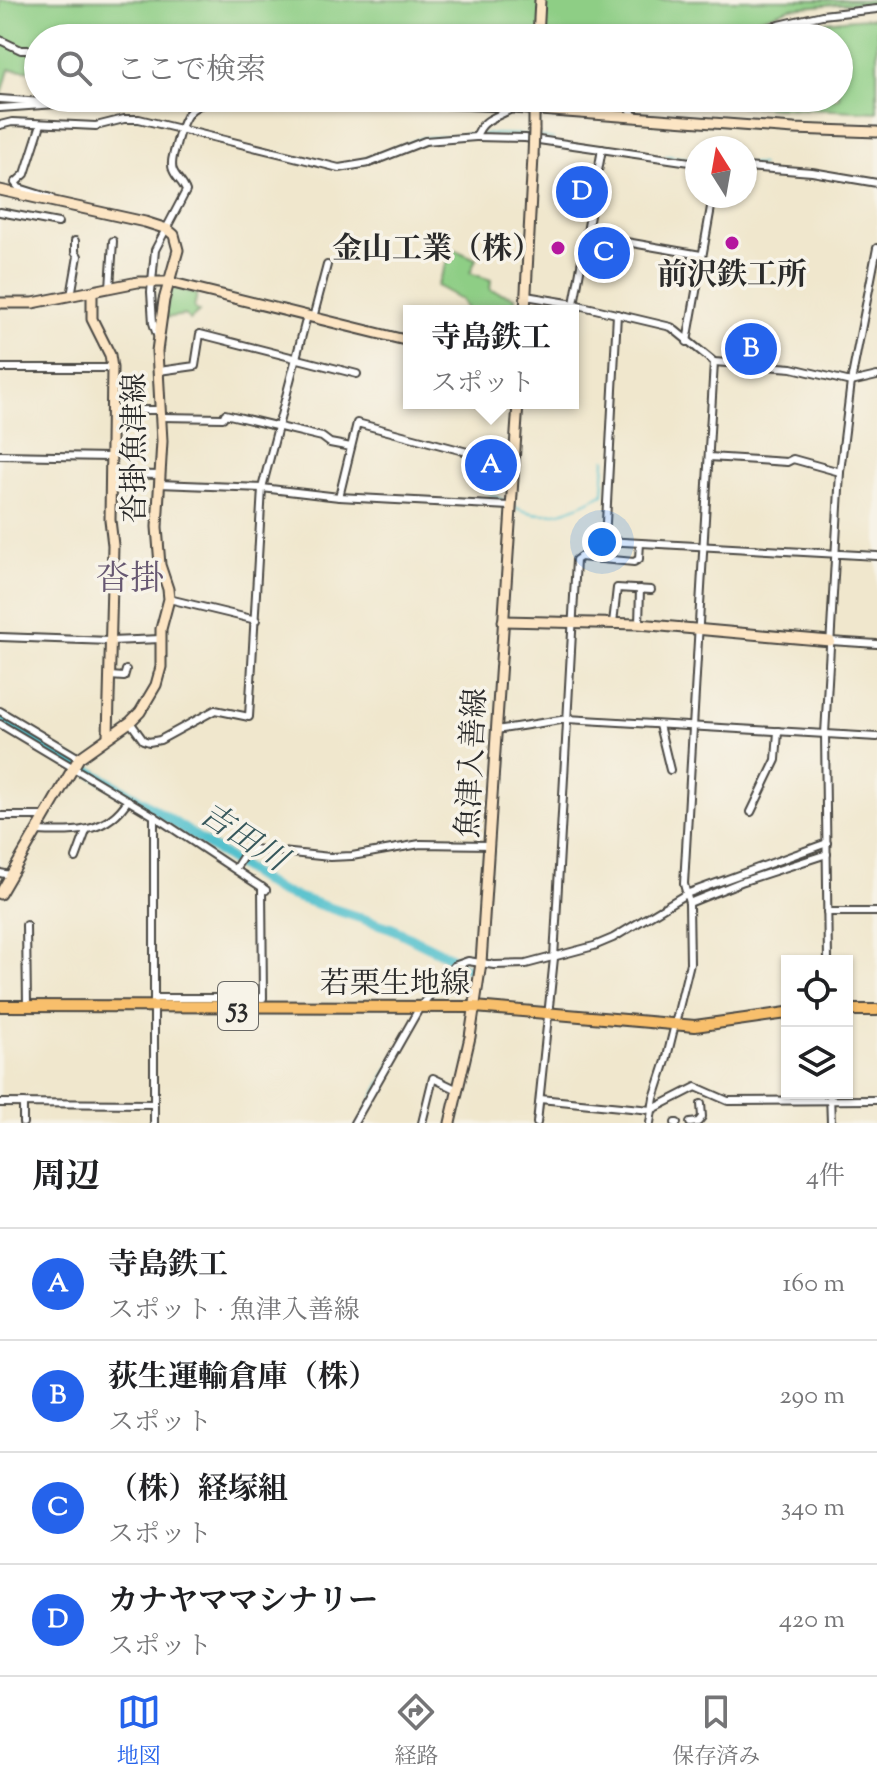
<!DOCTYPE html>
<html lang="ja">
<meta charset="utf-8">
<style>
body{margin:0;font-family:"Sorts Mill Goudy","Noto Serif JP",serif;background:#f6f6f6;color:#202124}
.controls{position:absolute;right:24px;bottom:24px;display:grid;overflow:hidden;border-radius:0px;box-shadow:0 2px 6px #0004}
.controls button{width:72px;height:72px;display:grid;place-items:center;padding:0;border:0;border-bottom:2px solid #e0e0e0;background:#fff;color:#202124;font:40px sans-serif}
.compass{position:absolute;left:685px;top:136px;width:72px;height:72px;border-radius:50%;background:#fff;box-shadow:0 2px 6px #0004;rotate:349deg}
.you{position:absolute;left:602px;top:542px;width:28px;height:28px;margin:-20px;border:6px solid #fff;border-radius:50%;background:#1a73e8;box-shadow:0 0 0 12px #1a73e833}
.badge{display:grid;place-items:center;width:52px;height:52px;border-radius:50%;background:#2563eb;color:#fff;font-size:26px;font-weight:700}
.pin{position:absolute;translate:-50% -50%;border:4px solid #fff;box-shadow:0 2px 8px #0006}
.popup{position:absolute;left:403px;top:305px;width:176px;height:104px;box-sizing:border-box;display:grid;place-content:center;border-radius:0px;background:#fff;filter:drop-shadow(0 2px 6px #0005);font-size:26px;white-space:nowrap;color:#757577}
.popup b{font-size:30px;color:#202124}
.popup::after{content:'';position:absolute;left:50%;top:100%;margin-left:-16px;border:16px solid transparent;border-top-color:#fff}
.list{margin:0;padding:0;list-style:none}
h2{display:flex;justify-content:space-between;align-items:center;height:104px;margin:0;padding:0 32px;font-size:34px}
h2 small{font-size:26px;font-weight:400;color:#757577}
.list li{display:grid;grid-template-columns:52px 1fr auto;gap:24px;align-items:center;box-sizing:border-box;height:112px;padding:0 32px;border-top:2px solid #e0e0e0}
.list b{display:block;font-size:30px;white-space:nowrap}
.list p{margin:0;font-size:26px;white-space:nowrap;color:#757577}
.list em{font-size:26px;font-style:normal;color:#757577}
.icon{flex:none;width:44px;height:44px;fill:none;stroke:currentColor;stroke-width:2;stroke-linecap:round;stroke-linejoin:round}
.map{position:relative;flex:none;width:877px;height:1123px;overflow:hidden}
.search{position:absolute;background:#fff;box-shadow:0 2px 6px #0004;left:24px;right:24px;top:24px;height:88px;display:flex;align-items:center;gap:20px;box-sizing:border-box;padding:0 28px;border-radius:44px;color:#757577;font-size:30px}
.sheet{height:552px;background:#fff}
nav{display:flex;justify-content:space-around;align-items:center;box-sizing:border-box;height:112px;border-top:2px solid #e0e0e0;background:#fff;font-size:22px;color:#757577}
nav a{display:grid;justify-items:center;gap:4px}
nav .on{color:#2563eb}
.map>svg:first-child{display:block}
</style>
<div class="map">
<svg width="877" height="1123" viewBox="0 0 877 1123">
<rect width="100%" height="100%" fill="#f7f3e8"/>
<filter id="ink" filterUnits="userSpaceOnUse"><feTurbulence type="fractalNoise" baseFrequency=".0125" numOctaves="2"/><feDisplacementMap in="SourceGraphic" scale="16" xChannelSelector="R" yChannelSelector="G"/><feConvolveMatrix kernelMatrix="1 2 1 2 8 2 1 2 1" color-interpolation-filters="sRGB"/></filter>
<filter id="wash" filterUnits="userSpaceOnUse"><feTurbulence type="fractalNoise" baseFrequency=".006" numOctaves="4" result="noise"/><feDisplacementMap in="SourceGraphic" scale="32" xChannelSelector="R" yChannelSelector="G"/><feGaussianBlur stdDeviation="1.8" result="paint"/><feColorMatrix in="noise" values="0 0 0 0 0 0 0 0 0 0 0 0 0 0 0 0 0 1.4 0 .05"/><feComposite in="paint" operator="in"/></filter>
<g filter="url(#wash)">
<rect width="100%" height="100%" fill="#f0e7cd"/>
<g fill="#8ece85" stroke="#5c7c58" stroke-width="2">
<path d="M 0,0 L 877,0 L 877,4 L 836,4 L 791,8 L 701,38 L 38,38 L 38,71 L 9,69 L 0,102 Z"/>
<path d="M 877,18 L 877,112 L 669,103 L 669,98 L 839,98 L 839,38 L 746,38 C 790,26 832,19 877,18 Z"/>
<path d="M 453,249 L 476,259 L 470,273 L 491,280 L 490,290 L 515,297 L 515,311 L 468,311 L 461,299 L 437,286 Z"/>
<path d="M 173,287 L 197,294 L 194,308 L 199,312 L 190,320 L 185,315 L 164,318 L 171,288 Z"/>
</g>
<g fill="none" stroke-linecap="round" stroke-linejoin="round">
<g stroke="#54c1cd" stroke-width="2">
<path d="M 0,121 L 10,120"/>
<path d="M 84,122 L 121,115 L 141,117"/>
<path d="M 480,134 L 530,135"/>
<path d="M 536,136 L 553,139"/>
<path d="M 666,156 L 697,159"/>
<path d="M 357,162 L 422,138 L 474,134"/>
<path d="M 745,164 L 762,165"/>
<path d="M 466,481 L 508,503"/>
<path d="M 514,507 C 548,523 573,509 603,494 L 605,459"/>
<path d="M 451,974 L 469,969"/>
<path d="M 360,1123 L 394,1058"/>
</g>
<path stroke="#54c1cd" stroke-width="10" d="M 0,718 L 41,744 L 134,796 L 278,891 L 391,928 L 450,957 L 460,966 L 473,970"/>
</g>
</g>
<g filter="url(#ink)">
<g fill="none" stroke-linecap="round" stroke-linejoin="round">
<defs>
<g id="street">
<path d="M 723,38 L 822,15 L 877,9"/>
<path d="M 0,40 L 21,50 L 38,50"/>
<path d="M 286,98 L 513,108"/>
<path d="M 497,98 L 512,104 L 513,108"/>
<path d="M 578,98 L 585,104 L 630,108 L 634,117"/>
<path d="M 0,99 L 42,102"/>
<path d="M 0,108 L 85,102 L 100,98"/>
<path d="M 513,108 C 497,118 483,117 476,137 L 525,138 L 697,163"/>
<path d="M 41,124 L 25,174 L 15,183 L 19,188 L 51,198"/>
<path d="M 0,125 L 12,122 L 96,126 L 124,119 L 139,119 L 339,168 L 369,163 L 425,141 L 476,137"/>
<path d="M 745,167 L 812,172 L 877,183"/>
<path d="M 0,212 L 58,223"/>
<path d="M 586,235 L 701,255"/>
<path d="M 110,288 L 113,241"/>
<path d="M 71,296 L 78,256 L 75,252 L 75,241"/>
<path d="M 526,296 L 574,304 L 671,327 L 714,362 L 792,368 L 851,382 L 877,376"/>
<path d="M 574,304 L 602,149"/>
<path d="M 313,318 L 327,265"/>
<path d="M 158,338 L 153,323 L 151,292 L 155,250 L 186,191 C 183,182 176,178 173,170 C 170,162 174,153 176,145 C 187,99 197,105 239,98"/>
<path d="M 687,342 L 713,196"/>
<path d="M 0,368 L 112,368"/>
<path d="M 159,371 L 195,366 L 200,334 L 357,374"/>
<path d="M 111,410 L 161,410"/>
<path d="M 161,417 L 223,418 L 225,414 L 322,437 L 330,443 L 351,447"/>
<path d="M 0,455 L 110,457"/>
<path d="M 709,457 L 787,462 L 793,459 L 840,472"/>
<path d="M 110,474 L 160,475"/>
<path d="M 159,484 L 262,488 L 339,497 L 510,506"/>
<path d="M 339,497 L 357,423 L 475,454"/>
<path d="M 605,541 L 617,314"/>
<path d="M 580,557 L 634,562 L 639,559 L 640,543"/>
<path d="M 169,599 L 256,620"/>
<path d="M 613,623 L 617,588 L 651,590"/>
<path d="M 639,624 L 640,589"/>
<path d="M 0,637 L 110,641 L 161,639"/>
<path d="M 830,641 L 877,644"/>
<path d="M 110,676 L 124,677 L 126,670"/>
<path d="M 0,711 L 79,758"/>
<path d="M 130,722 L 143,740 L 149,742 L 160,740 L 215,710 L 249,717 L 262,488 L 307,316"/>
<path d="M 0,724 L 154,816 L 266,890"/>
<path d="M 659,725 L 670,770"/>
<path d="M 496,730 L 567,719 L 877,737"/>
<path d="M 751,812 L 776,760 L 778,731"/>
<path d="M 0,816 L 46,816"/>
<path d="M 37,831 C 73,832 106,835 128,800"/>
<path d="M 76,858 L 86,831"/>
<path d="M 235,869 L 246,852 L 253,849 L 330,857 L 352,856 L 420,844 L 490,845"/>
<path d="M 0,873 L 10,875"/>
<path d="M 689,903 L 741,882 L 827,854"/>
<path d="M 827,912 L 877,912"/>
<path d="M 26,925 L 27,1005"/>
<path d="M 828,961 L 825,734 L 840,472 L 851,382 L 877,248"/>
<path d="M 154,998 L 263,998 L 262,887"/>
<path d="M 830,1093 L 831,1123"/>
<path d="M 540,1099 L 651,1110 L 696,1087 L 728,1101 L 877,1100"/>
<path d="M 0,1103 L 154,1104"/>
<path d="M 23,1103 L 23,1123"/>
<path d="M 154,1123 L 154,816"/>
<path d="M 354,1123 L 420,1007 L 454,966 L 468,961 L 494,965 L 526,964 L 594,946 L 613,938 L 686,894 L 827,843"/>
<path d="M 422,1123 L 433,1078 L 458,1090"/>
<path d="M 537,1123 L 554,958 L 576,560 L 605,541 L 877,556"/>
<path d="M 650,1123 L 654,1098 L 666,1061 L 690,963 L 689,903 L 684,884 L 714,362"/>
<path d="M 675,1123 L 677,1123"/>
<path d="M 690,1123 L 698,1122 L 702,1117 L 701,1104"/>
</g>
<g id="secondary">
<path d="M 538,38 L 540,0"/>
<path d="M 513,108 L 794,129 L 877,132"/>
<path d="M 534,130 L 534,98"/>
<path d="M 0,190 L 145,222 L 167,229 L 174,235 L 178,250 L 164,300 L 157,351 L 162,441 L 157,527 L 160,565 L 168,589 L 169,599 L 161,629 L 161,667 L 156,685 L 140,712 L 130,722 L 79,758 L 0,894"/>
<path d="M 92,292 L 92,319 L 110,355 L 112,368 L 110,520 L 113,545 L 108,736"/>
<path d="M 0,303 L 33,303 L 138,282 L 169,282 L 409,341"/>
<path d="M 525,311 L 533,156"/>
<path d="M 503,621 L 639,624 L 830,641"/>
<path d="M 450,1123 L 470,1037 L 481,963 L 518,403"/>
</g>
<g id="primary">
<path d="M 0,1006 L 475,1007 L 695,1026 L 787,1013"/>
<path d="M 847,1010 L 877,1010"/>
</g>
</defs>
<use href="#street" stroke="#494743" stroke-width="10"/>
<use href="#secondary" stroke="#494743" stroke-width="13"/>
<use href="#primary" stroke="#494743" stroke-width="14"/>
<use href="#street" stroke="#fff" stroke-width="6"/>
<use href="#secondary" stroke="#fce5c4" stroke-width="9"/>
<use href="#primary" stroke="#f8bf6c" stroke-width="10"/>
<defs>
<path id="secondary-bridge" d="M 533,156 L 534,130"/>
</defs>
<use href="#secondary-bridge" stroke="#494743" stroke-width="13" stroke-linecap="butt"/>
<use href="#secondary-bridge" stroke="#fce5c4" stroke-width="9"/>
</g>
</g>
<g fill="#b5179e" stroke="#f7f3e8" stroke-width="3">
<circle cx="732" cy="243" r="8"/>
<circle cx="558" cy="248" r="8"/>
</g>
<g text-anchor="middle" stroke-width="7" stroke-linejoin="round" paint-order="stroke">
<rect fill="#f7f3e8" stroke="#686764" stroke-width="2" x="218" y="982" width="40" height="48" rx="6"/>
<g font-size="28" font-weight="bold" fill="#2b2b2b">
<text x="238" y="1016">53</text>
</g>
<g font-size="30" font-weight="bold" fill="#2b2b2b" stroke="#f7f3e8" text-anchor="end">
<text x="542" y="258">金山工業（株）</text>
<text x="732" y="284" text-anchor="middle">前沢鉄工所</text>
</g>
<g font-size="30" fill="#2b2b2b" stroke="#f7f3e8">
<text transform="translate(134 448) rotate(-90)" y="10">沓掛魚津線</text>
<text transform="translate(471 763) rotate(-87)" y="10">魚津入善線</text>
<text x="395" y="993">若栗生地線</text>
</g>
<g font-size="32" font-style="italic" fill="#37585c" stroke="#f7f3e8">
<text transform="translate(244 836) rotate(33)" y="11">吉田川</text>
</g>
<g font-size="34" fill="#675872" stroke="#f7f3e8">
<text x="130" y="589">沓掛</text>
</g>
</g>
</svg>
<div class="controls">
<button><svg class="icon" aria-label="locate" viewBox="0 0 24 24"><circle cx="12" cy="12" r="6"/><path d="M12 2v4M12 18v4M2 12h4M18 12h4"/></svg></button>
<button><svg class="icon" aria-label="layers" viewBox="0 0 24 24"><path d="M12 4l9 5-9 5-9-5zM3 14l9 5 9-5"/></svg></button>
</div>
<svg class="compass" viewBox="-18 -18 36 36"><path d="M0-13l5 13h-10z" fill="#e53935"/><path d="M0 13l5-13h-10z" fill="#757577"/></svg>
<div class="you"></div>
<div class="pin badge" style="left:491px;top:465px">A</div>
<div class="popup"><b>寺島鉄工</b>スポット</div>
<div class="pin badge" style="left:751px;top:349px">B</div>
<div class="pin badge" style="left:604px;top:253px">C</div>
<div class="pin badge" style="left:582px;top:192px">D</div>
<div class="search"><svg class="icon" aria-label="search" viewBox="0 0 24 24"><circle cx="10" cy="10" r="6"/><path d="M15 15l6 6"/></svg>ここで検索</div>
</div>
<section class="sheet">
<h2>周辺<small>4件</small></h2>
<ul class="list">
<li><span class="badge">A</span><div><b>寺島鉄工</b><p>スポット · 魚津入善線</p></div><em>160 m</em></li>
<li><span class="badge">B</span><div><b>荻生運輸倉庫（株）</b><p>スポット</p></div><em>290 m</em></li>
<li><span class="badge">C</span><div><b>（株）経塚組</b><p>スポット</p></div><em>340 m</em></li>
<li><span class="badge">D</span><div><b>カナヤママシナリー</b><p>スポット</p></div><em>420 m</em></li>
</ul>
</section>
<nav>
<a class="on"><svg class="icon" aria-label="map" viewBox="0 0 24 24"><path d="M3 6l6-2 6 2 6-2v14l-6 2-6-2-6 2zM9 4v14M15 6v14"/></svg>地図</a>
<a><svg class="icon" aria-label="directions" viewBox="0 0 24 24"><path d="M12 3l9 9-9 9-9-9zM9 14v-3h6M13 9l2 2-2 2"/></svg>経路</a>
<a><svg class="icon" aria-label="saved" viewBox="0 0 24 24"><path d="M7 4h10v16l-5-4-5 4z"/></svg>保存済み</a>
</nav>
